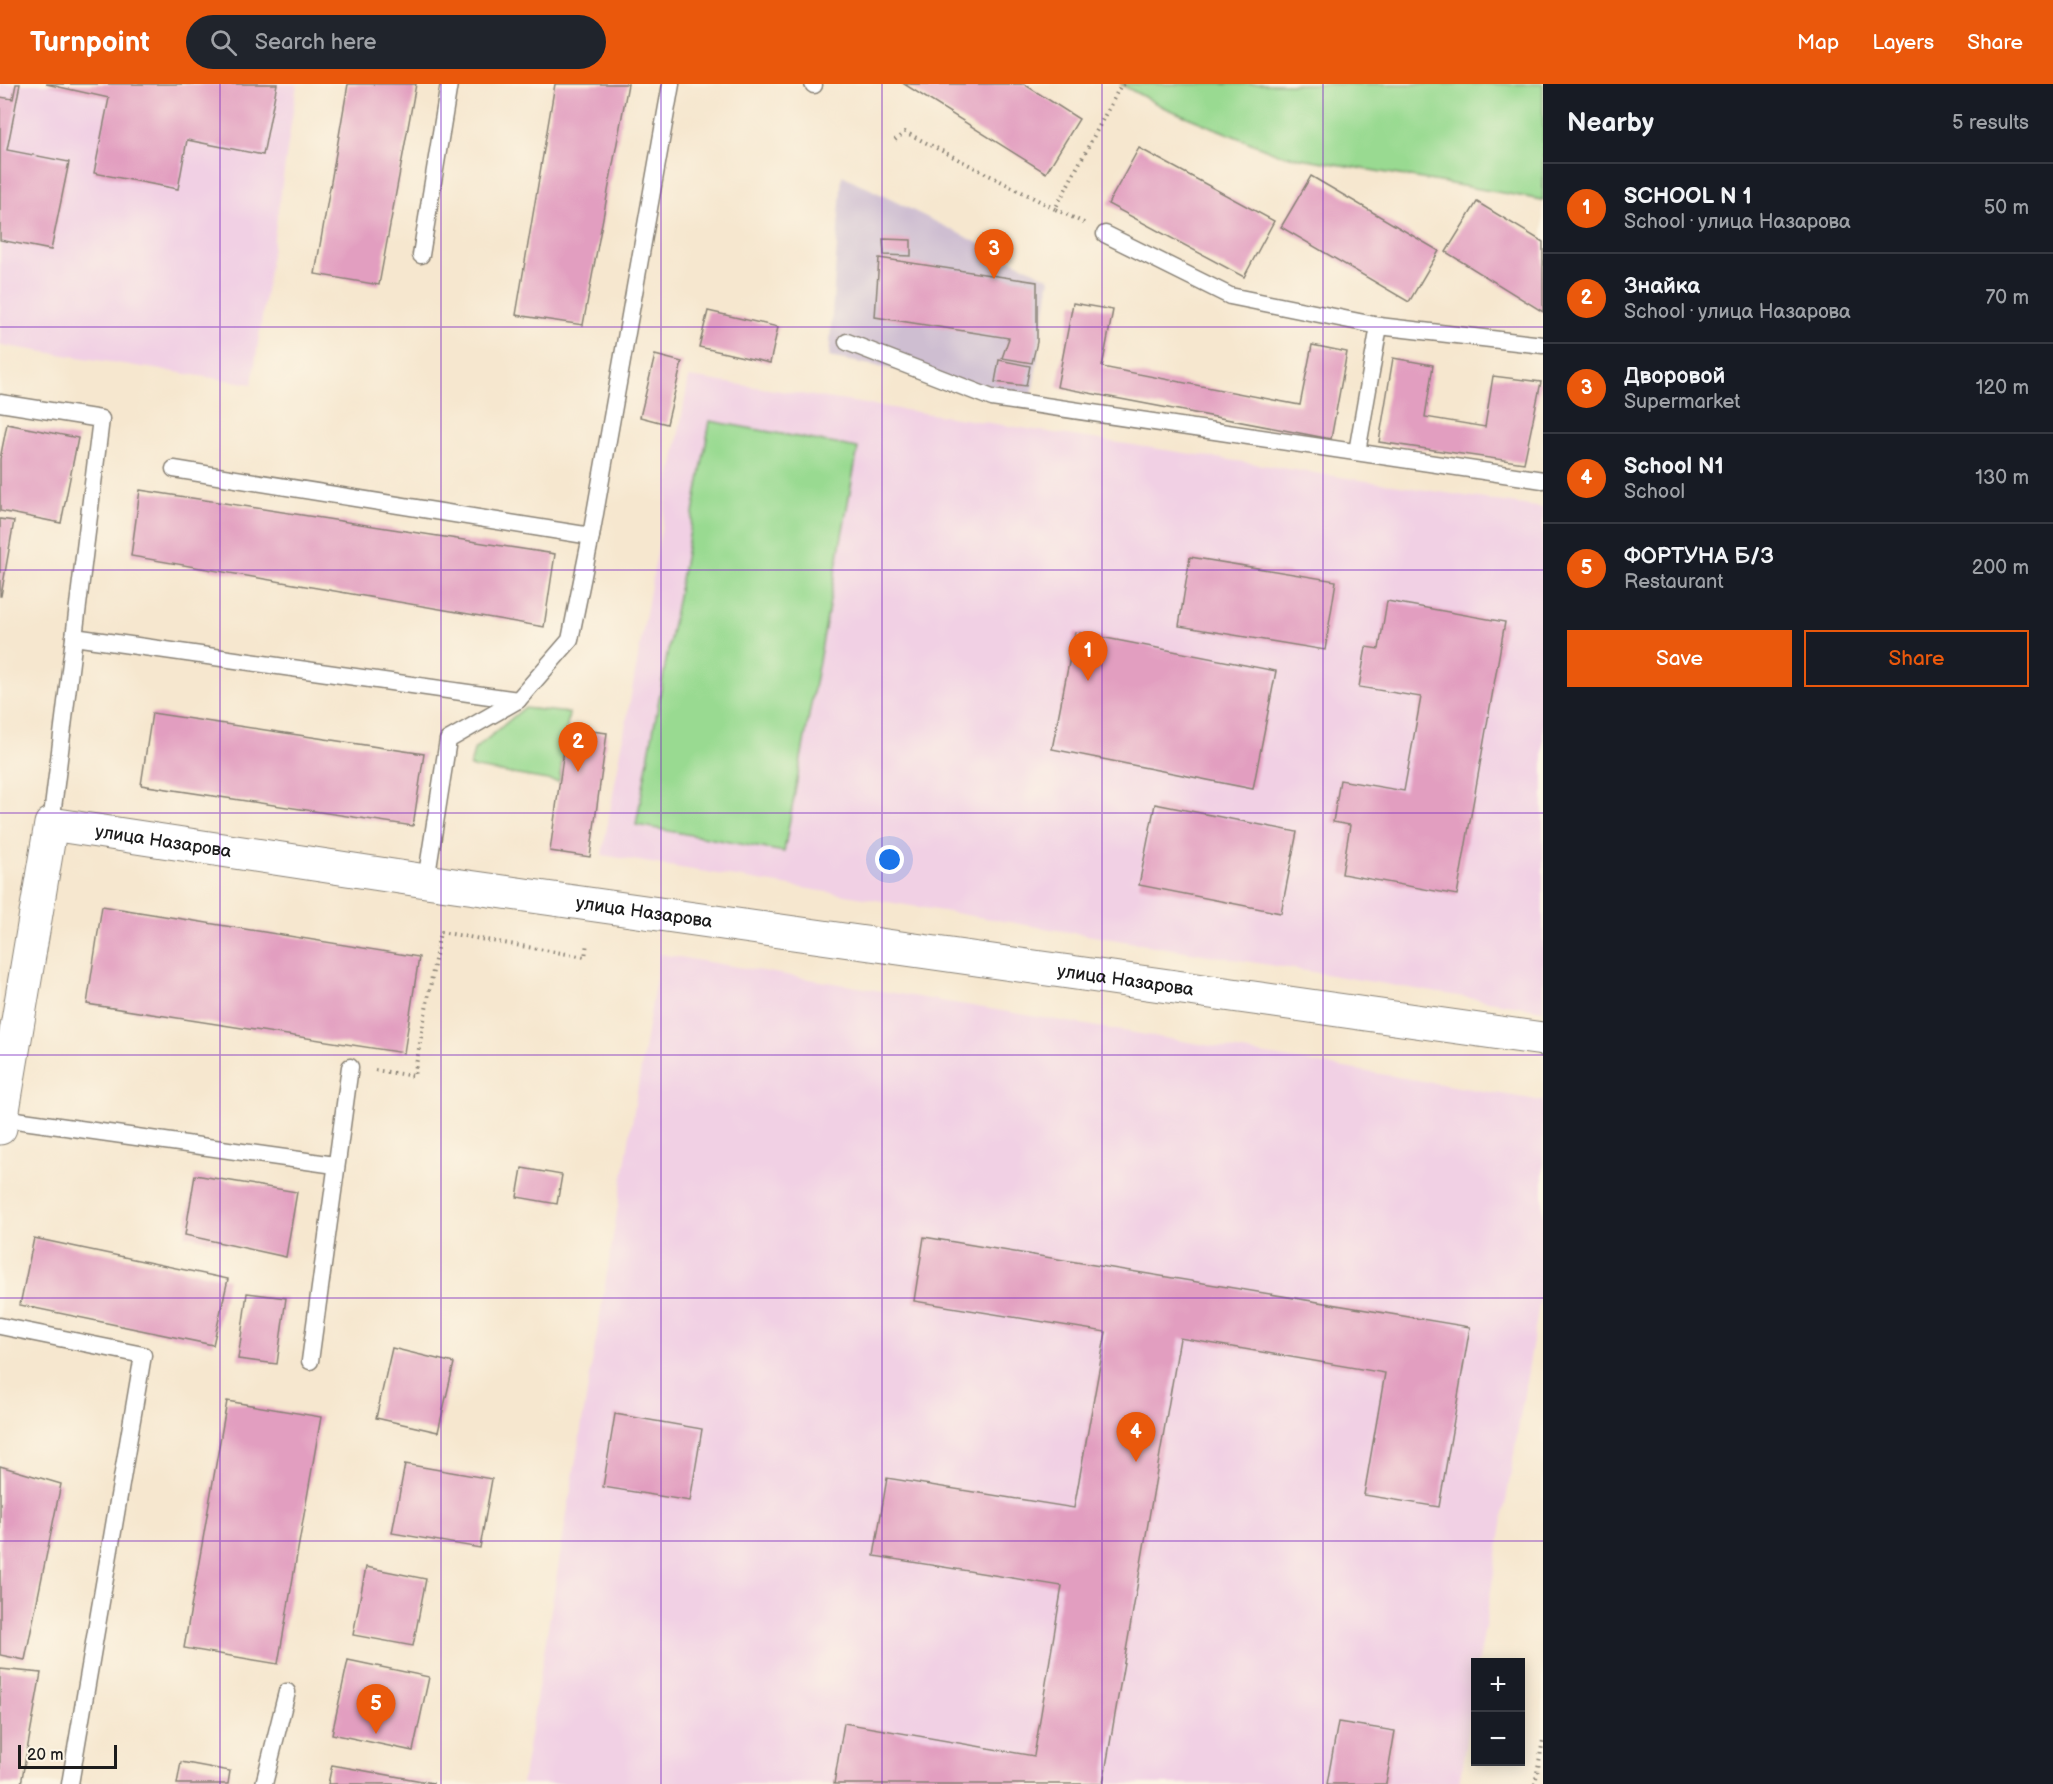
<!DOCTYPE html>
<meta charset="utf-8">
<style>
body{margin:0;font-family:"Balsamiq Sans",sans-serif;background:#20242c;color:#f1f3f6}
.controls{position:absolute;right:18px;bottom:18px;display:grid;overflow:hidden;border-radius:0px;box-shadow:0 3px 15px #0003}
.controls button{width:54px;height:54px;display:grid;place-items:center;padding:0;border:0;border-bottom:2px solid #363941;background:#171b24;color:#f1f3f6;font:30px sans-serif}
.scale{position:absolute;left:18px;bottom:15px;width:99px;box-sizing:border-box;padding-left:6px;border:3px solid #1c1c1c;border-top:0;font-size:16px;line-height:21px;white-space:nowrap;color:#1c1c1c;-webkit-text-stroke:4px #fcf5e5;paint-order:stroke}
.you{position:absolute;left:890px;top:776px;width:21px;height:21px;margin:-15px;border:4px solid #fff;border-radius:50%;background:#1a73e8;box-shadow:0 0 0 9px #1a73e833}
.badge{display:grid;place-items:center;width:39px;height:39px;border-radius:50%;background:#ea580c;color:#fff;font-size:20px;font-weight:700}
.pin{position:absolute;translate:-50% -50px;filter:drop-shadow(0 2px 3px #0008)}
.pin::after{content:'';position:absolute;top:32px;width:21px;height:18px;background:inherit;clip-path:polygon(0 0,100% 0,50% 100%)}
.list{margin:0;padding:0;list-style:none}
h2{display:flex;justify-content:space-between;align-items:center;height:78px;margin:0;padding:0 24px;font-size:26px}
h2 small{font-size:20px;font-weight:400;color:#9ea1a6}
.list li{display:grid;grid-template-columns:39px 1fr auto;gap:18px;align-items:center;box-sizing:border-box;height:90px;padding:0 24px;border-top:2px solid #363941}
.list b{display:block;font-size:22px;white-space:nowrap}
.list p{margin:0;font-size:20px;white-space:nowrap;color:#9ea1a6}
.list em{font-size:20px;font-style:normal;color:#9ea1a6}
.actions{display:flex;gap:12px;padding:18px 24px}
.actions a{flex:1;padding:14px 0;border:2px solid #ea580c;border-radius:0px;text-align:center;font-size:21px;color:#ea580c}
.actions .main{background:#ea580c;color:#fff}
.icon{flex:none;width:33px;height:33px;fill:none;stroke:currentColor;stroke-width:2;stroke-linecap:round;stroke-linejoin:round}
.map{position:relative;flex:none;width:1543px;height:1700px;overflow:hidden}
header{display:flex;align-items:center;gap:36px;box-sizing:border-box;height:84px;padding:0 30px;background:#ea580c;color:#fff}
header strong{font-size:28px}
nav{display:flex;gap:33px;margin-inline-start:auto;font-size:21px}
.search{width:420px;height:54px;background:#20242c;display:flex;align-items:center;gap:15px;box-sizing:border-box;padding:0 21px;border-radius:33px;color:#9ea1a6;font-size:22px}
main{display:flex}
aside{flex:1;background:#171b24}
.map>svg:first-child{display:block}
</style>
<header>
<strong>Turnpoint</strong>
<div class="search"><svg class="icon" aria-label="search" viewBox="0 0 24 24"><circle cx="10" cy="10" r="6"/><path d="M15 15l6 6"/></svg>Search here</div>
<nav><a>Map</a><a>Layers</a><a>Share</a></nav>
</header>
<main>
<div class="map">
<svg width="1543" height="1700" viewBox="0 0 1543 1700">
<rect width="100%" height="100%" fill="#fcf5e5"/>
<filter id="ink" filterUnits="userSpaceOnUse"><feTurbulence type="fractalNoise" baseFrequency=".0167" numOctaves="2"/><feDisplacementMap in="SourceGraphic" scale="12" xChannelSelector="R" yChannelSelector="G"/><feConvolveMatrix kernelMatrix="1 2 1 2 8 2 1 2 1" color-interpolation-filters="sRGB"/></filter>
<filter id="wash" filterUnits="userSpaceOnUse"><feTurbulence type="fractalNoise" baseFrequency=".008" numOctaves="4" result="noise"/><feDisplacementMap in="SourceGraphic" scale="24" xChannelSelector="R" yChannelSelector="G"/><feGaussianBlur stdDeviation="1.35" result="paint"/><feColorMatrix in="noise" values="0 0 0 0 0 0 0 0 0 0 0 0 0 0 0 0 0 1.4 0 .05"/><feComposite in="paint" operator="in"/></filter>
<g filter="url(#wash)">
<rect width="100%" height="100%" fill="#f6e7cf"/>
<g fill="#f1d0e4">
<path d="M 0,0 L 297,0 L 252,300 L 0,261 Z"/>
<path d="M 689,293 L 1543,424 L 1543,926 L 602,771 Z"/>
<path d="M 660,870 L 1543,1017 L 1543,1197 L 1479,1578 L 1476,1578 L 1475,1601 L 1459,1700 L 522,1700 Z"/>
</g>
<path fill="#cebed1" d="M 842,91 L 1050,195 L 1032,311 L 829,273 Z"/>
<g fill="#99da91" stroke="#5a7b56" stroke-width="1.5">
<path d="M 1120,0 L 1543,0 L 1543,116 L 1278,70 L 1163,23 Z"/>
<path d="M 710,337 L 858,364 L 784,768 L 636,741 Z"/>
<path d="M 524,624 L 569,629 L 559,698 L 470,683 L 474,666 Z"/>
</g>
<g id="blocks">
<g fill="#e29ec0">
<path d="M 16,0 L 20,0 L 7,66 L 69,78 L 51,166 L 0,156 L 0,13 L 13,15 Z"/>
<path d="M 46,0 L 277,0 L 263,71 L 187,56 L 178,105 L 94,89 L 109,14 Z"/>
<path d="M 348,0 L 416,0 L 379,201 L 315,190 Z"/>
<path d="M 555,0 L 628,0 L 583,241 L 516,231 Z"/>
<path d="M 904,0 L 1024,0 L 1079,35 L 1046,89 Z"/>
<path d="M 1139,64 L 1274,137 L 1244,193 L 1108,120 Z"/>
<path d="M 1311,92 L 1439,167 L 1409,218 L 1281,143 Z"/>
<path d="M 1477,118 L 1543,158 L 1543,228 L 1446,168 Z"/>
<path d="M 883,155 L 911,156 L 911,172 L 884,171 Z"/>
<path d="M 879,174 L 1037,198 L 1037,258 L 1032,279 L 1002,274 L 1009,254 L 875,233 Z"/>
<path d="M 1073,219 L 1113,226 L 1102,283 L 1300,321 L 1312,261 L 1347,268 L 1331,355 L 1057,303 Z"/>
<path d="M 708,227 L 778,243 L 770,279 L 699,263 Z"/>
<path d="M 655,271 L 682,278 L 667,340 L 640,333 Z"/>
<path d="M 1393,274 L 1433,281 L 1425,333 L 1485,343 L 1493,292 L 1541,298 L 1524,379 L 1379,358 Z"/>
<path d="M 999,276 L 1030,282 L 1026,302 L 995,298 Z"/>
<path d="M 7,340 L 78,354 L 61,439 L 0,427 L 0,375 Z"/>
<path d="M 140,406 L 555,470 L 544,543 L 131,472 Z"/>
<path d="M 0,435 L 14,437 L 1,512 L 0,512 Z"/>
<path d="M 1190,473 L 1336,497 L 1325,566 L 1179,542 Z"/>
<path d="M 1387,517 L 1505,538 L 1457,811 L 1342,790 L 1350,741 L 1333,738 L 1340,696 L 1404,707 L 1421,613 L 1359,603 L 1366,563 L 1379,565 Z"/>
<path d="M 1075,548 L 1276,587 L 1253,705 L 1052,665 Z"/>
<path d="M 152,629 L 424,670 L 413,742 L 141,701 Z"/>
<path d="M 567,644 L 607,649 L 590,773 L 550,767 Z"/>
<path d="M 1155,720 L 1297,748 L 1281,829 L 1139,801 Z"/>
<path d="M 102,822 L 419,873 L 404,969 L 87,920 Z"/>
<path d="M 522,1084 L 562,1091 L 557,1120 L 517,1113 Z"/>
<path d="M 195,1091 L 297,1108 L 286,1173 L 185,1151 Z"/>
<path d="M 924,1153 L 1470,1243 L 1439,1423 L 1364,1411 L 1385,1289 L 1180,1254 L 1103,1700 L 834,1700 L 844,1639 L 1034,1672 L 1062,1502 L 874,1472 L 887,1394 L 1074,1424 L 1106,1248 L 914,1217 Z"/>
<path d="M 34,1154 L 228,1195 L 213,1261 L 20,1221 Z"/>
<path d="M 247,1209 L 286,1214 L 277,1280 L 238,1275 Z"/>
<path d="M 392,1264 L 454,1279 L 438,1348 L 376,1334 Z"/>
<path d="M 227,1317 L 321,1333 L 278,1580 L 184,1564 Z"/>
<path d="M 615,1330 L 702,1345 L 690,1417 L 603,1403 Z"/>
<path d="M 405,1380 L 492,1395 L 480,1464 L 392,1449 Z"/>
<path d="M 0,1382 L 61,1400 L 25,1576 L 0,1571 Z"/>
<path d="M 366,1483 L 426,1495 L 413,1562 L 353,1551 Z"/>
<path d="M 348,1576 L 429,1593 L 413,1667 L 332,1650 Z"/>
<path d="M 0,1585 L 41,1589 L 21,1700 L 0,1700 Z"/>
<path d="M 1338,1638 L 1395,1647 L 1386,1700 L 1327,1700 Z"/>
<path d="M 181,1678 L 230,1687 L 228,1700 L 177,1700 Z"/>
<path d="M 332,1681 L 433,1699 L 433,1700 L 328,1700 Z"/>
</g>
</g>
</g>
<g filter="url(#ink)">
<use href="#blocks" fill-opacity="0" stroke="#898276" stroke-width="1.5"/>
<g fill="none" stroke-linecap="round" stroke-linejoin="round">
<defs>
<g id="lane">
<path d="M 813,0 L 814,1"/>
<path d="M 1105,150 L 1230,212 L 1379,242 L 1543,261"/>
<path d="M 421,171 L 449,0"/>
<path d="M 847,258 L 992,314 L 1543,396"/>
<path d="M 0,319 L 101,335 L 51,740"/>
<path d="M 1357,368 L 1379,242"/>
<path d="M 174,385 L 591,452"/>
<path d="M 74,553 L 518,616"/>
<path d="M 426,797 L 448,656 L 518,616 L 570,556 L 591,452 L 671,0"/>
<path d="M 2,1034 L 335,1081"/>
<path d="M 0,1242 L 143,1271 L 70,1700"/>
<path d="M 310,1277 L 350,983"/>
<path d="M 264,1700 L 287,1608"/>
</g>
<g id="street">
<path id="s1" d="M 0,1044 L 51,740 L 426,797 L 1543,955"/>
</g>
</defs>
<use href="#lane" stroke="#898276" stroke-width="19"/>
<use href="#street" stroke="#898276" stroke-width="35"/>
<g stroke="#898276" stroke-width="4" stroke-dasharray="1.5 4.5" stroke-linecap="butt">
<path d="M 895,56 L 905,48 L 1055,125"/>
<path d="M 1084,139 L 1055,125 L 1121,1 L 1124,0"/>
<path d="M 375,986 L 414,992 L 440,848 L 585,873 L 587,859"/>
<path d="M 1535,1700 L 1543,1656"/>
</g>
<use href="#lane" stroke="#fff" stroke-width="16"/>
<use href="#street" stroke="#fff" stroke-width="33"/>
</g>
</g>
<path fill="none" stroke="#7b2cbf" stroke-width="1.5" stroke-opacity="0.55" d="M 220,0 L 220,1700M 441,0 L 441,1700M 661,0 L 661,1700M 882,0 L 882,1700M 1102,0 L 1102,1700M 1323,0 L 1323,1700M 0,243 L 1543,243M 0,486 L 1543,486M 0,729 L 1543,729M 0,971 L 1543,971M 0,1214 L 1543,1214M 0,1457 L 1543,1457"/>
<g text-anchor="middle" stroke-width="4.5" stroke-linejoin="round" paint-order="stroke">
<g font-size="18" fill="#1c1c1c" stroke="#fcf5e5">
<text dy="6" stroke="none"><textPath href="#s1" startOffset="422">улица Назарова</textPath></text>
<text dy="6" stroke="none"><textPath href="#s1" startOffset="908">улица Назарова</textPath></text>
<text dy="6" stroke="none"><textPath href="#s1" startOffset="1394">улица Назарова</textPath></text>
</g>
</g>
</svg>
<div class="controls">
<button>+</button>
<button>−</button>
</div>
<div class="scale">20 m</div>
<div class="you"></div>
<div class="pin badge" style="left:1088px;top:597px">1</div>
<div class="pin badge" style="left:578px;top:688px">2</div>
<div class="pin badge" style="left:994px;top:195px">3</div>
<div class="pin badge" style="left:1136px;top:1378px">4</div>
<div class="pin badge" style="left:376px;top:1650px">5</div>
</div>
<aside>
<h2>Nearby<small>5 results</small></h2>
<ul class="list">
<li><span class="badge">1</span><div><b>SCHOOL N 1</b><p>School · улица Назарова</p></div><em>50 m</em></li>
<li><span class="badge">2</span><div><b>Знайка</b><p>School · улица Назарова</p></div><em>70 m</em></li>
<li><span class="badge">3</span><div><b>Дворовой</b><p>Supermarket</p></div><em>120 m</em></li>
<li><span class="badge">4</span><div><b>School N1</b><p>School</p></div><em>130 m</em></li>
<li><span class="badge">5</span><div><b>ФОРТУНА Б/З</b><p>Restaurant</p></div><em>200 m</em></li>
</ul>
<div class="actions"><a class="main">Save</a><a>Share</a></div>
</aside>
</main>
